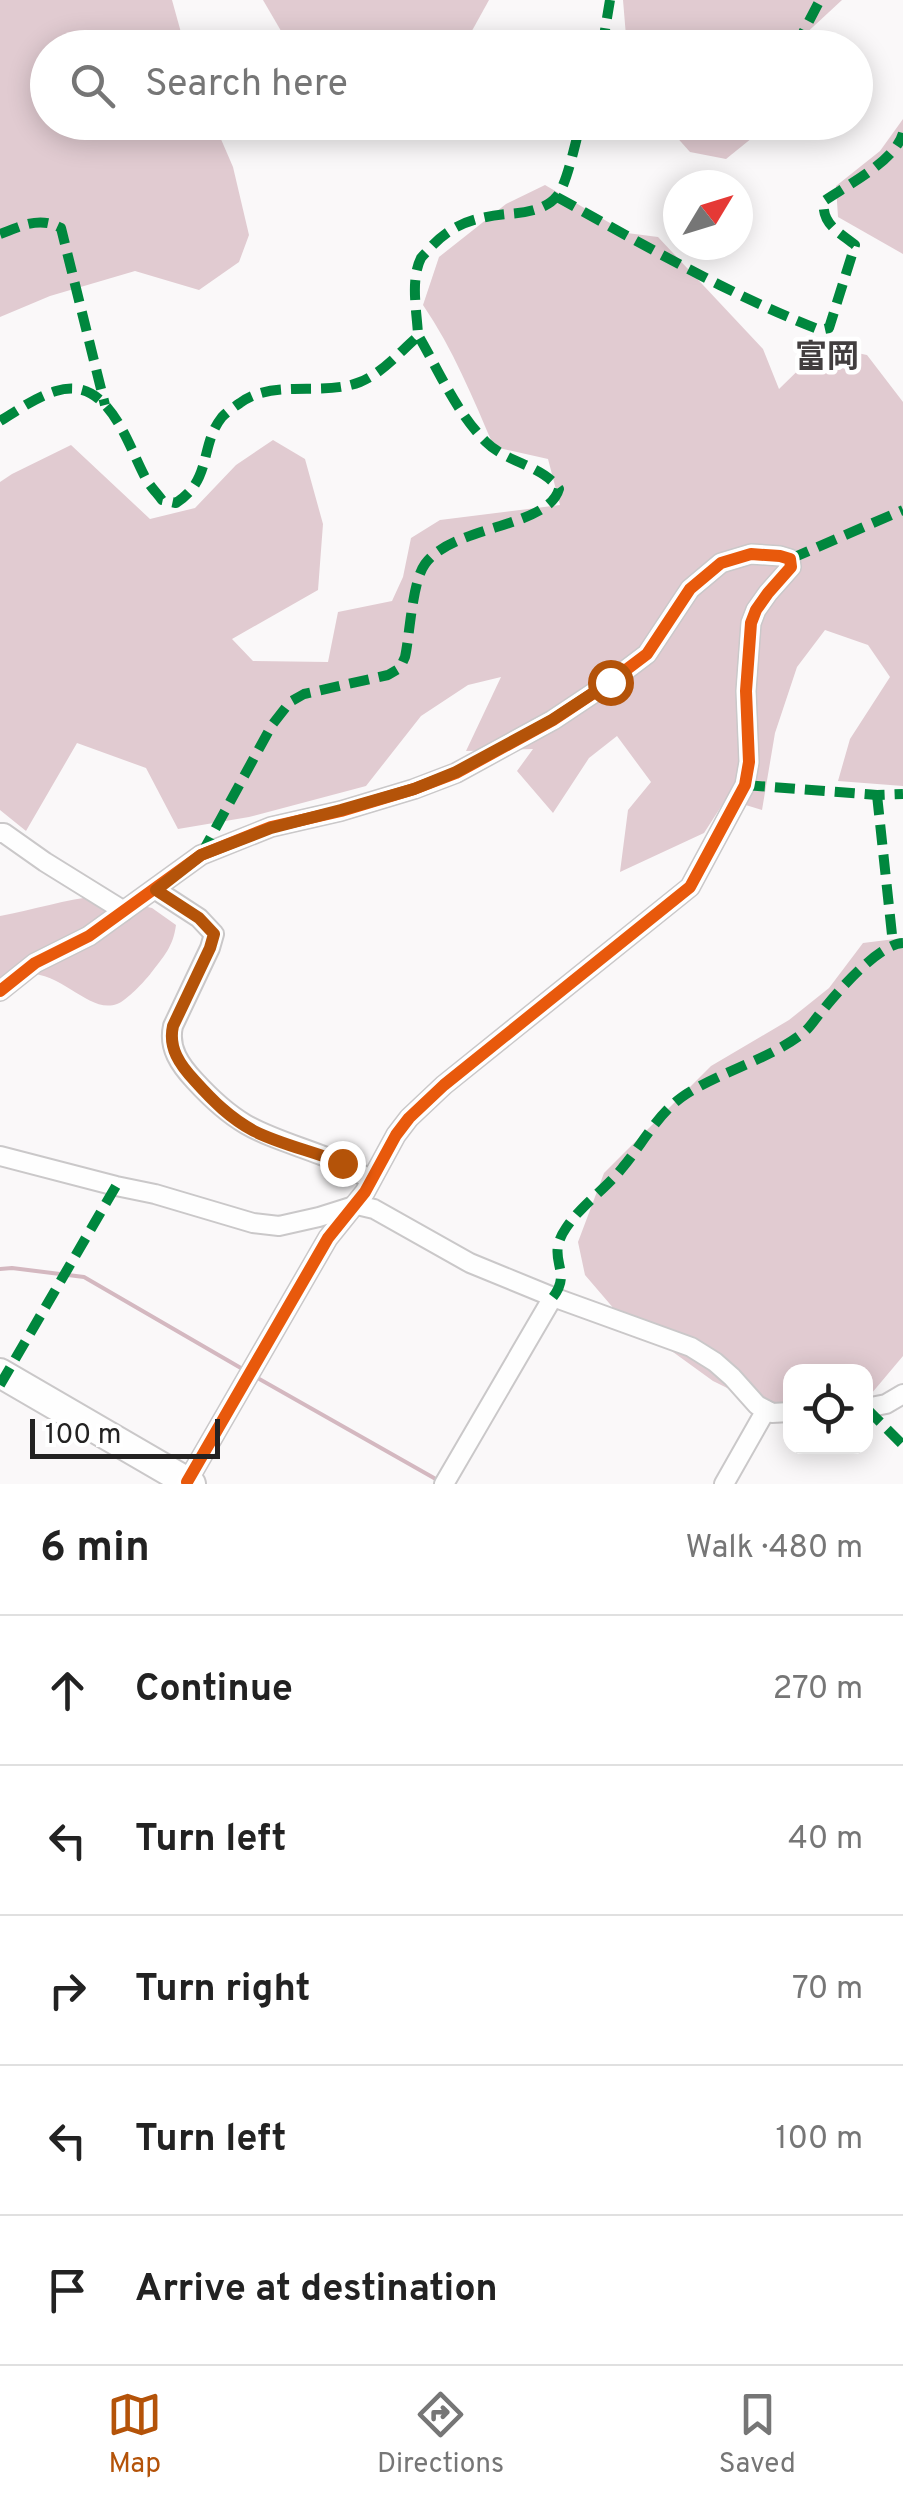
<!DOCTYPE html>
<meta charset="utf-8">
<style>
body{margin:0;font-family:Overpass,"Noto Sans JP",sans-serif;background:#f2f2f2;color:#222}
.controls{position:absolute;right:30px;bottom:30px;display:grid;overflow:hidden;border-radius:20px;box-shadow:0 5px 25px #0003}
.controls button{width:90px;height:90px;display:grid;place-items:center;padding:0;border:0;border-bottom:2px solid #e0e0e0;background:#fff;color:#222;font:50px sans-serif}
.compass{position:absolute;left:663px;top:170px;width:90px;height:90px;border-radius:50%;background:#fff;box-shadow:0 5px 25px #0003;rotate:52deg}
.scale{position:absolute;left:30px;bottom:25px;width:190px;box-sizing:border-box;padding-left:10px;border:5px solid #232222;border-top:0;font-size:28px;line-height:35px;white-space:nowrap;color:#232222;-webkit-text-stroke:8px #fff;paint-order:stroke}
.stop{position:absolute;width:30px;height:30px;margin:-22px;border:8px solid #b45309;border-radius:50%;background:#fff}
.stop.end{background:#b45309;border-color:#fff;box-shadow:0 2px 10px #0008}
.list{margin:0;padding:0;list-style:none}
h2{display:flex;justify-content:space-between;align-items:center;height:130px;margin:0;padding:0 40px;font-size:42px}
h2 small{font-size:32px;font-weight:400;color:#767676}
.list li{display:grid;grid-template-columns:65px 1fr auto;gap:30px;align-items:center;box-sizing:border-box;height:150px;padding:0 40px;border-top:2px solid #e0e0e0}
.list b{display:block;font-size:38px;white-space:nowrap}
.list em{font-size:32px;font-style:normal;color:#767676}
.icon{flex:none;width:55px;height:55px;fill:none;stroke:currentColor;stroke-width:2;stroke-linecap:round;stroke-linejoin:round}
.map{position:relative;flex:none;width:903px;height:1484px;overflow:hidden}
.search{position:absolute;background:#fff;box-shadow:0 5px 25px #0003;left:30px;right:30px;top:30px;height:110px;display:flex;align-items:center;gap:25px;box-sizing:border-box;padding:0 35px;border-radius:55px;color:#767676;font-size:38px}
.sheet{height:880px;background:#fff}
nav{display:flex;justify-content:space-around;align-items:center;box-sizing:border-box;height:140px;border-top:2px solid #e0e0e0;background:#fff;font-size:28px;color:#767676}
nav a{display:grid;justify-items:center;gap:5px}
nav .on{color:#b45309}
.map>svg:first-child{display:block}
</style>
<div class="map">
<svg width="903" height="1484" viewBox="0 0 903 1484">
<rect width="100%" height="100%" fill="#faf8f9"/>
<g fill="#e1cbd1">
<path d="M 0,0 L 172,0 L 185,47 L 48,48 L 48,122 L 214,123 L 233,167 L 249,235 L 239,262 L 199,290 L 135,271 L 50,296 L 0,317 Z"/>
<path d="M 263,0 L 489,0 L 463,47 L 291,48 Z"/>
<path d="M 623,0 L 842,0 L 801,38 L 798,47 L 627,48 Z"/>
<path d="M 903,119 L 903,254 L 838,217 L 836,186 L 880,151 Z"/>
<path d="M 347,123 L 416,123 L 403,133 L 361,139 Z"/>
<path d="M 664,123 L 763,123 L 752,138 L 726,159 L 690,152 Z"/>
<path d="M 545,185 L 627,233 L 658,237 L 763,349 L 779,389 L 823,346 L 867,355 L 903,402 L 903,786 L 838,781 L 850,739 L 890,677 L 868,645 L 825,630 L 797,667 L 775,733 L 762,810 L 726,799 L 704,833 L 620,872 L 628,810 L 651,782 L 617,736 L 589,758 L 553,813 L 517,771 L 533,749 L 466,751 L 501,677 L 468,685 L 421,716 L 366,786 L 249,817 L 178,829 L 146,768 L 77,743 L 26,831 L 0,810 L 0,482 L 12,474 L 71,445 L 150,519 L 195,508 L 236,465 L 273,440 L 305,459 L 323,524 L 318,590 L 232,639 L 253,661 L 328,662 L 338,612 L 392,601 L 403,577 L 411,538 L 440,520 L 560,505 L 548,459 L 494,447 C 473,398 453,349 423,305 L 439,257 L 506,204 Z"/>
<path d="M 99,896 L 152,908 L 176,925 C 173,947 164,956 151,973 C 145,981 126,1001 117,1004 C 83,1016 54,953 0,980 L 0,916 C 33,910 66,899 99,896 Z"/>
<path d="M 903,938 L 903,1356 L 866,1400 L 866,1372 L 790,1372 L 790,1419 L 713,1381 L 615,1310 L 585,1275 L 578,1242 L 604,1173 L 711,1066 L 789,1020 L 829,988 L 863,943 Z"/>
</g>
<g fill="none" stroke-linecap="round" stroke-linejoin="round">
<g stroke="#d4b8c0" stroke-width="4">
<path d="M 0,1269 L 12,1268 L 84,1277 L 246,1371"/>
<path d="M 254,1376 L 441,1482"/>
</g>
<defs>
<g id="minor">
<path d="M 0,833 L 4,833 L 45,862 L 124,911"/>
<path d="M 156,890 L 199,918 L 214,934 L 210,948 L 173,1026 C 168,1048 180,1065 195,1081 C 240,1130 262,1133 321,1155 C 339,1161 354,1171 370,1179"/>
<path d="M 0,991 L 35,963 L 89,936 L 201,855 L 271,827 L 341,811 L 414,789 L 456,773 L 553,720 L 610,682 L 647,654 L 690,589 L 721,563 L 751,554 L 780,556 L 790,559 L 791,567 L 768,593 L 756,610 L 751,623 L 746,691 L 749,762 L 745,785 L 690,887 L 444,1085 L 409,1118 L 396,1135 L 365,1192 L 328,1238 L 187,1482"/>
<path d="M 0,1156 L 116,1186 L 155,1194 L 253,1223 L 279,1226 L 319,1217 L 357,1205 L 374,1209 L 470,1263 L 553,1297 L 691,1347 L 715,1362 L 732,1377 L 757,1405 L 772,1413 L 790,1412"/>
<path d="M 866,1408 L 886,1404 L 903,1394"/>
<path d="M 444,1484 L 553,1297"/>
<path d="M 724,1484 L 766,1410"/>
</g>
<path id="highway" d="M 0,1373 L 191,1484"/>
</defs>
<use href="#minor" stroke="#cac8c9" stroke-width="22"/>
<use href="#highway" stroke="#cac8c9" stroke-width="32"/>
<use href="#minor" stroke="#fefefe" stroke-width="18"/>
<use href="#highway" stroke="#fefefe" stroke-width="28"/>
<g stroke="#00873e" stroke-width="10" stroke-dasharray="20 10" stroke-linecap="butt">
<path d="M 602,48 L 610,0"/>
<path d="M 615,48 L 632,42 L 644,48"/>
<path d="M 795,48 L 820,0"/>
<path d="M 557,197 C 644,245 728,294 820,330 L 829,328 L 855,245 C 839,232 821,224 824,201 C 849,184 895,161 903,133"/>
<path d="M 0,234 C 22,226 39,216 61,228 L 105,405"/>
<path d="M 0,421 C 18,410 36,397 56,391 C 107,375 126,440 144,475 C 148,484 156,492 162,500 L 176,503 C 213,479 199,446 222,417 C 227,412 234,407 240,403 C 274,378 322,397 360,382 C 382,373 398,354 415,339 L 418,335 C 417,312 410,280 421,258 C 424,254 428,251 431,247 C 453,223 477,217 507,214 C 524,213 546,210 557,196 C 567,185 576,139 581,122"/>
<path d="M 790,559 L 903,510"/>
<path d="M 745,785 L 877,795 L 903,794"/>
<path d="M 877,795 L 893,944"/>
<path d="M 201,855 L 272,725 L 290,702 L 304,694 L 388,675 L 400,668 L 405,657 C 410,634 412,582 425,564 C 453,525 548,528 559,489 C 542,465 507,463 486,442 C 456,412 439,371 418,335"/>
<path d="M 553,1297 C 574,1270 544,1260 566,1228 C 582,1204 606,1189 623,1167 C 643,1143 657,1115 682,1097 C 718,1072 769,1060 803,1033 C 811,1027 816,1017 823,1010 C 838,991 879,944 903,943"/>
<path d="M 0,1385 L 116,1186"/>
<path d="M 866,1408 L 903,1445"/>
</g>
<defs>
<path id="cycleway" d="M 0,991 L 35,963 L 89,936 L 201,855 L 271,827 L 341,811 L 414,789 L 456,773 L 553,720 L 610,682 L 647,654 L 690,589 L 721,563 L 751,554 L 780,556 L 790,559 L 791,567 L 768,593 L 756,610 L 751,623 L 746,691 L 749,762 L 745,785 L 690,887 L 444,1085 L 409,1118 L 396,1135 L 365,1192 L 328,1238 L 187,1482"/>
</defs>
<use href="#cycleway" stroke="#fff" stroke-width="19"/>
<use href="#cycleway" stroke="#e8590c" stroke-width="12"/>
</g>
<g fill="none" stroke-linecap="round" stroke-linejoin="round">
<path stroke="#b45309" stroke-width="12" d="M 342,1163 C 313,1151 282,1145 254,1131 C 230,1118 213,1101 195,1081 C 180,1065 168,1048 173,1026 L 210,948 L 214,934 L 199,918 L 156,890 L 201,855 L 271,828 L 341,810 L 414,789 L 456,772 L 552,720 L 610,682"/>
</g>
<g text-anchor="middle" stroke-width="9" stroke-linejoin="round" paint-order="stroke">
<g font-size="32" font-weight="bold" fill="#423e3f" stroke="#fff">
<text x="827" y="367">富岡</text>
</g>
</g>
</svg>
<div class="controls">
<button><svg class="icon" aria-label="locate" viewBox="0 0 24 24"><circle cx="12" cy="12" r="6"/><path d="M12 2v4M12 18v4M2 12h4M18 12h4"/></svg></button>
</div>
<svg class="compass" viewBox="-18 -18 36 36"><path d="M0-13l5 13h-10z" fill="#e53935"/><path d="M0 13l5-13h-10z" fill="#767676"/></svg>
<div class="scale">100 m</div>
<div class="stop" style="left:610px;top:682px"></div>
<div class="stop end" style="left:342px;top:1163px"></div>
<div class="search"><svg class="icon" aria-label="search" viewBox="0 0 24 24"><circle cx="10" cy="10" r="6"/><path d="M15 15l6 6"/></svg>Search here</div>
</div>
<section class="sheet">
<h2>6 min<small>Walk · 480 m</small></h2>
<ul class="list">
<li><svg class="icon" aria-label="ahead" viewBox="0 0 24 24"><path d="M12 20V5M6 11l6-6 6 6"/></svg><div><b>Continue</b></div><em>270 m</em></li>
<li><svg class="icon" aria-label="left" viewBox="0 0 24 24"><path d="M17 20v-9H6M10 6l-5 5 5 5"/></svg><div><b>Turn left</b></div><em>40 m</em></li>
<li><svg class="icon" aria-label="right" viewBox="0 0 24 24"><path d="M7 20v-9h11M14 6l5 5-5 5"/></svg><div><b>Turn right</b></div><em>70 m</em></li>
<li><svg class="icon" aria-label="left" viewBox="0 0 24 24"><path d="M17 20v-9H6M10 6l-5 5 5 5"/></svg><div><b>Turn left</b></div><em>100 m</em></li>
<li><svg class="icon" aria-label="arrive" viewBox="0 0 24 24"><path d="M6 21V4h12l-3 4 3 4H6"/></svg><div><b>Arrive at destination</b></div></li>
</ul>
</section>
<nav>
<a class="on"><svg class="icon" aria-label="map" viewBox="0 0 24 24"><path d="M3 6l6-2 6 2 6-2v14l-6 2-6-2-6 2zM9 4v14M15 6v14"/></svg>Map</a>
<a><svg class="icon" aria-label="directions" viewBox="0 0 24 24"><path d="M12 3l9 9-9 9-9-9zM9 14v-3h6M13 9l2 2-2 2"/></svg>Directions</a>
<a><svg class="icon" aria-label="saved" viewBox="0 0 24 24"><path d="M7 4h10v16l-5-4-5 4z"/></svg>Saved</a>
</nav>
